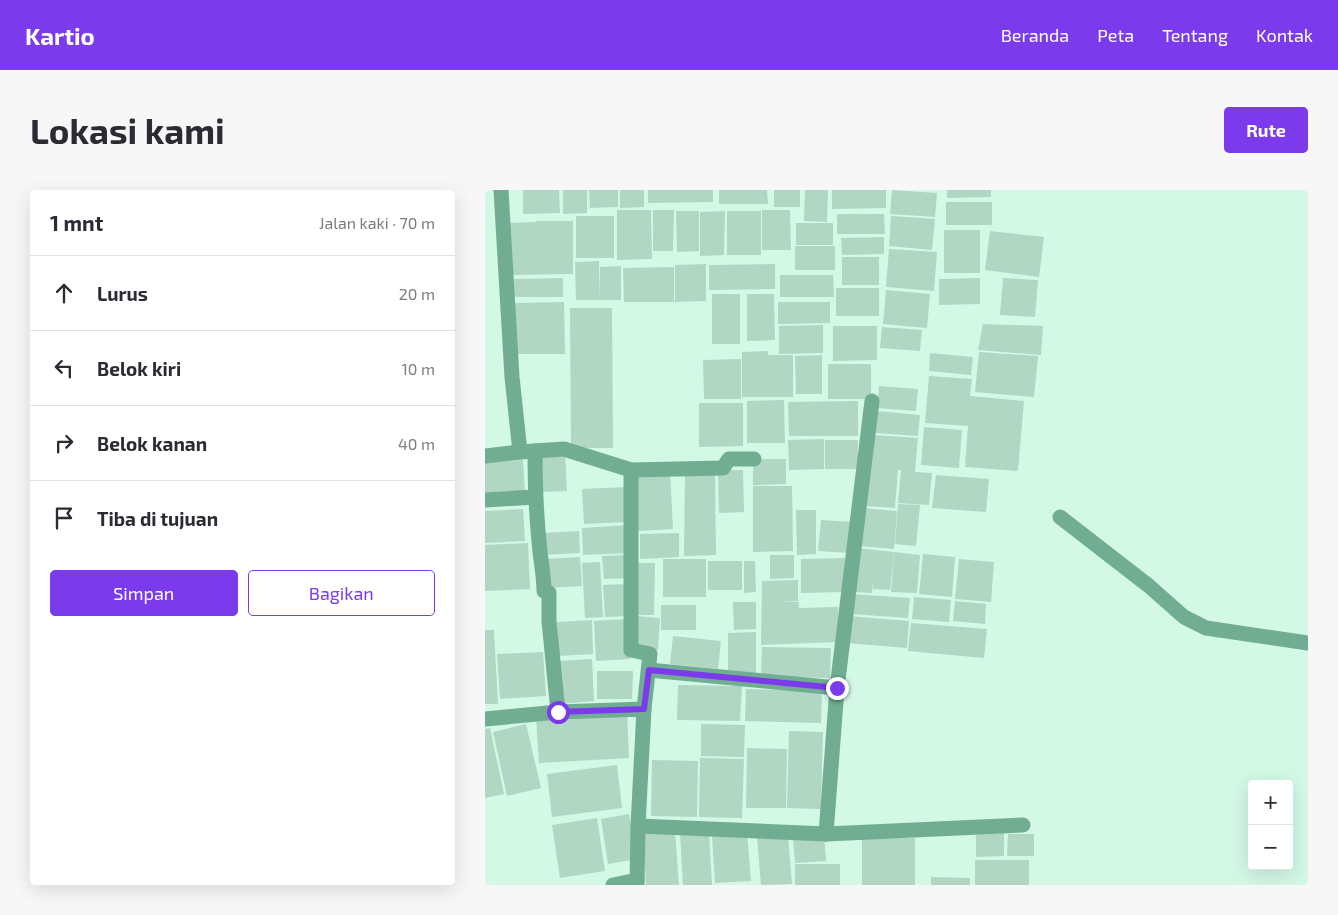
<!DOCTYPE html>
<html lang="id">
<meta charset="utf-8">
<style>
body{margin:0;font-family:"Exo 2",sans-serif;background:#f7f7f7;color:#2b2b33}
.controls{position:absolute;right:15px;bottom:15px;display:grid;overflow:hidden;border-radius:5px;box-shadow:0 5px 20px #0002}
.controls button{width:45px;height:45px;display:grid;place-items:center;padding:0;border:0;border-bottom:1px solid #e1e1e2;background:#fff;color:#2b2b33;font:25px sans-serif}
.stop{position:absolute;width:15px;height:15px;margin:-11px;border:4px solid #7c3aed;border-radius:50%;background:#fff}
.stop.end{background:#7c3aed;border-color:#fff;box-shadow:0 1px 5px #0008}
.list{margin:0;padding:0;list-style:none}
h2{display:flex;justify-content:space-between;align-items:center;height:65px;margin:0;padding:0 20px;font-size:21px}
h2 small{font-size:16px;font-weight:400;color:#7c7c81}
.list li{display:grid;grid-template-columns:32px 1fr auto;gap:15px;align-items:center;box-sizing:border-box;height:75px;padding:0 20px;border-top:1px solid #e1e1e2}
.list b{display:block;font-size:19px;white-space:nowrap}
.list em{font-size:16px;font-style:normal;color:#7c7c81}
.actions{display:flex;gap:10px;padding:15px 20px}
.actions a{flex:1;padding:11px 0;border:1px solid #7c3aed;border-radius:5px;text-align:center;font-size:18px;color:#7c3aed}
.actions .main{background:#7c3aed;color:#fff}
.icon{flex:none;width:28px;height:28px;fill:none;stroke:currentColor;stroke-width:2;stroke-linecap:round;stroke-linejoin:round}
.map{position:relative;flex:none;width:823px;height:695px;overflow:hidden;border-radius:5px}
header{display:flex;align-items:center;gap:30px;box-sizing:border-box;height:70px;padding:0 25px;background:#7c3aed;color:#fff}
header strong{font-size:24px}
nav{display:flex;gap:28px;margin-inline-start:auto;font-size:18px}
.intro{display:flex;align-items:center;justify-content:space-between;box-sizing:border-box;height:120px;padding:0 30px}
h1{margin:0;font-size:35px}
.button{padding:12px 22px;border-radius:5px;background:#7c3aed;color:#fff;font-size:18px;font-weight:700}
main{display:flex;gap:30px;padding:0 30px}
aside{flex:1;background:#fff;border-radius:5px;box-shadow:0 5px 20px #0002}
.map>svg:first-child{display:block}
</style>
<header>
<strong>Kartio</strong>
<nav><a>Beranda</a><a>Peta</a><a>Tentang</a><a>Kontak</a></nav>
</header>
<div class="intro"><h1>Lokasi kami</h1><a class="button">Rute</a></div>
<main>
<aside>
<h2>1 mnt<small>Jalan kaki · 70 m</small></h2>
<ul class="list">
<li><svg class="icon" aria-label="ahead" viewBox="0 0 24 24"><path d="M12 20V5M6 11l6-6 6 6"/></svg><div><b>Lurus</b></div><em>20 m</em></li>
<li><svg class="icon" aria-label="left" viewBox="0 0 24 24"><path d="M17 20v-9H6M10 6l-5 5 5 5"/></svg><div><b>Belok kiri</b></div><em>10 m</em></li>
<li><svg class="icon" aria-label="right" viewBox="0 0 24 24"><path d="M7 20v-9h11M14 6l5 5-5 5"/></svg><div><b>Belok kanan</b></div><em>40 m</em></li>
<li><svg class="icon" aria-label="arrive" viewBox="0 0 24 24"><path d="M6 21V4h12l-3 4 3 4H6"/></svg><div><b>Tiba di tujuan</b></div></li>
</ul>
<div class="actions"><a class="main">Simpan</a><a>Bagikan</a></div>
</aside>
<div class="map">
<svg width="823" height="695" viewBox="0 0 823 695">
<rect width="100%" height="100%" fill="#d3f8e6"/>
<g fill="#b1d6c4">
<path d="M 38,0 L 74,0 L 75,23 L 38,24 Z"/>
<path d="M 78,0 L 102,0 L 102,23 L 78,24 Z"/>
<path d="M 104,0 L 133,0 L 133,17 L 105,18 Z"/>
<path d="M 135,0 L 159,0 L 159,17 L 135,18 Z"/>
<path d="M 163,0 L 228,0 L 228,12 L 163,13 Z"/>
<path d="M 234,0 L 282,0 L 283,14 L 234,14 Z"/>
<rect x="289" y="0" width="26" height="17"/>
<path d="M 320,0 L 343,0 L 342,32 L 319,31 Z"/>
<path d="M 347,0 L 401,0 L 401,18 L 347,19 Z"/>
<path d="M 407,0 L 452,3 L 450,27 L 405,24 Z"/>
<path d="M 462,0 L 506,0 L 506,7 L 462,8 Z"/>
<rect x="461" y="12" width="46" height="23"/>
<path d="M 132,20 L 166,20 L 167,69 L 132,70 Z"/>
<path d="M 168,20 L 189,20 L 188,61 L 168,61 Z"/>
<path d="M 277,20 L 305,20 L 306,60 L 277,60 Z"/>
<path d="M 191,21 L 214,21 L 214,61 L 192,62 Z"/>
<path d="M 240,21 L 239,65 L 215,66 L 215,22 Z"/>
<rect x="242" y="21" width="34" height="44"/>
<path d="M 352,24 L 399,24 L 400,44 L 352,44 Z"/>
<rect x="91" y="26" width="38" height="42"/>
<path d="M 406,26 L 450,29 L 447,60 L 404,56 Z"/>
<path d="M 51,31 L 88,31 L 88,84 L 23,85 L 22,33 L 51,32 Z"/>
<rect x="311" y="33" width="37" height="22"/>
<rect x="459" y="40" width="36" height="43"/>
<path d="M 505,41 L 559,47 L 554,87 L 500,80 Z"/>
<path d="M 399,47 L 399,64 L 357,65 L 356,48 Z"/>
<rect x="310" y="56" width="40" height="24"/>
<path d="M 404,59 L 452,62 L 449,101 L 401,97 Z"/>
<rect x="357" y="67" width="37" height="28"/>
<path d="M 114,71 L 114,110 L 91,110 L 90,72 Z"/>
<path d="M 221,74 L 221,111 L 190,112 L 190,75 Z"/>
<path d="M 290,74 L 290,99 L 224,100 L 224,75 Z"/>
<path d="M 136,76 L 136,110 L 114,110 L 115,77 Z"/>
<path d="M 189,77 L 189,112 L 139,112 L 138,78 Z"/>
<path d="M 295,85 L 348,85 L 349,107 L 295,107 Z"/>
<path d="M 78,88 L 78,107 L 29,107 L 29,89 Z"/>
<path d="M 495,88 L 495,114 L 454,115 L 454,89 Z"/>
<path d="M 518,88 L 553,90 L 550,127 L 515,125 Z"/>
<rect x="351" y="98" width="43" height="28"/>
<path d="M 401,100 L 445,104 L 442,138 L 398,134 Z"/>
<rect x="227" y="104" width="28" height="50"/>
<path d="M 262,104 L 289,104 L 290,150 L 262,151 Z"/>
<path d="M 79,112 L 80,164 L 30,164 L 30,113 Z"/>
<path d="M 293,112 L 345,112 L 345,133 L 293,134 Z"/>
<path d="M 85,118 L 127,118 L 128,258 L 86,258 Z"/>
<path d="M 498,134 L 558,136 L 556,165 L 493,160 Z"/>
<path d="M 338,135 L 338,163 L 294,164 L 294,136 Z"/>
<path d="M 348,136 L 392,136 L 392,170 L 348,171 Z"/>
<path d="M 397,137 L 437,140 L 435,161 L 395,158 Z"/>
<path d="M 283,161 L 283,165 L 308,165 L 308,207 L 257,207 L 257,162 Z"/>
<path d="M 494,162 L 553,166 L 549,207 L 490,202 Z"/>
<path d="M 445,163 L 488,167 L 486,185 L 444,181 Z"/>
<path d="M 337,165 L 337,204 L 311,204 L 310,166 Z"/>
<path d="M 256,169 L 256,209 L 219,209 L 218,170 Z"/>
<rect x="343" y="174" width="43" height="35"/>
<path d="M 444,186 L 487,189 L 485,206 L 539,211 L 533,281 L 480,277 L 483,236 L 440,233 Z"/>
<path d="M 394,196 L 433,199 L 431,221 L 392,218 Z"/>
<path d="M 299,210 L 300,253 L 262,253 L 262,211 Z"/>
<path d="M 373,211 L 373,246 L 304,246 L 303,212 Z"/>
<path d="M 214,213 L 258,213 L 258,256 L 214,257 Z"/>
<path d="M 392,221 L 435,225 L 433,246 L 390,243 Z"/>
<path d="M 439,237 L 477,240 L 474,278 L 436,275 Z"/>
<path d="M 389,245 L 433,248 L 430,282 L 447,283 L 444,315 L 413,313 L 416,280 L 413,280 L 410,318 L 381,316 Z"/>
<path d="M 339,249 L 339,279 L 304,280 L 303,250 Z"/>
<rect x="340" y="250" width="33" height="29"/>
<path d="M 80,262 L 82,301 L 56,302 L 54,263 Z"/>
<path d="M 268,269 L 301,269 L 301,294 L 268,295 Z"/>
<path d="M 38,270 L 40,303 L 0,306 L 0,272 Z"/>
<path d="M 233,280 L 258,280 L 259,322 L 234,323 Z"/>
<path d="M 185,281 L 188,339 L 153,341 L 150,283 Z"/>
<path d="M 200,281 L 230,281 L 231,365 L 199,366 Z"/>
<path d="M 451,285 L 504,289 L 501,322 L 447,318 Z"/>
<path d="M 268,296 L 307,296 L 308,361 L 268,362 Z"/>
<path d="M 141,297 L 142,332 L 99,334 L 97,299 Z"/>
<path d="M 413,314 L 435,315 L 431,356 L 410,354 Z"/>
<path d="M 377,318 L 412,321 L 409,359 L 374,356 Z"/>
<path d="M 38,319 L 40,351 L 0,353 L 0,321 Z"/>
<path d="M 311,320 L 331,320 L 331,364 L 312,365 Z"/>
<path d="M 336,330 L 368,332 L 365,363 L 333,361 Z"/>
<path d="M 143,335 L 144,363 L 98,365 L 97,338 Z"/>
<path d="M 94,341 L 95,363 L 58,365 L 57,343 Z"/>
<path d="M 194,343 L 194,367 L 155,369 L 155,344 Z"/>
<path d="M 43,353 L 45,399 L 0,401 L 0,355 Z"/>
<path d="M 372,358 L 409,362 L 405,400 L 388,399 L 388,391 L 387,403 L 368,402 Z"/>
<path d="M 409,362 L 435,365 L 432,403 L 406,402 Z"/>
<path d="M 438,364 L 470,367 L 467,407 L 434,404 Z"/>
<path d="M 142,365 L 143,388 L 119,389 L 117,366 Z"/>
<path d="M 285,365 L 309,365 L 309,388 L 285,389 Z"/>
<path d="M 95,367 L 97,396 L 62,398 L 60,369 Z"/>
<path d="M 360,368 L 361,402 L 316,403 L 316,369 Z"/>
<rect x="178" y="369" width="43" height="38"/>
<path d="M 474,369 L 509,372 L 506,412 L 470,409 Z"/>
<rect x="223" y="371" width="34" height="29"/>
<path d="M 259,371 L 270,371 L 271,402 L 259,403 Z"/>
<path d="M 115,372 L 118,427 L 100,428 L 97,373 Z"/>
<path d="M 149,373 L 170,373 L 169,425 L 149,425 Z"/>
<path d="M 313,390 L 313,411 L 296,412 L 314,412 L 314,418 L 353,417 L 353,452 L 276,455 L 277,391 Z"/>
<path d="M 142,394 L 144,426 L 120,427 L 118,395 Z"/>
<path d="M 367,404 L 425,408 L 423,428 L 366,424 Z"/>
<path d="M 429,407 L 466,410 L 464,432 L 427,429 Z"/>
<path d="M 470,411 L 501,414 L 500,434 L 468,431 Z"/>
<path d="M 248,412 L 271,412 L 271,439 L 249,440 Z"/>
<rect x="176" y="415" width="35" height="25"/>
<path d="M 150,426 L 175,428 L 173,460 L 147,458 Z"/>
<path d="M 363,426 L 424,431 L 422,458 L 361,453 Z"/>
<path d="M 143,429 L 145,469 L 111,471 L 109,431 Z"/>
<path d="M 107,430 L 108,464 L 74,466 L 72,432 Z"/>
<path d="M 426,433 L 502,439 L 499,468 L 423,461 Z"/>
<path d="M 0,440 L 9,440 L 13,514 L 0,514 Z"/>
<path d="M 271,442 L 271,483 L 243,484 L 243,443 Z"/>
<path d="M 188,446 L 236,451 L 233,479 L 185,474 Z"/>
<path d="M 277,457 L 346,458 L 345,488 L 276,487 Z"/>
<path d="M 58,462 L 61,506 L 15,509 L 12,464 Z"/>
<path d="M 107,469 L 109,511 L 75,514 L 73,471 Z"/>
<path d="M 112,481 L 148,481 L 147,509 L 112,509 Z"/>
<path d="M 193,495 L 257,496 L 255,531 L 192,530 Z"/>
<path d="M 261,499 L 337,501 L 336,533 L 260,531 Z"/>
<path d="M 142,522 L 144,568 L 54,573 L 51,528 Z"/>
<path d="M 41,534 L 56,598 L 22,606 L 8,542 Z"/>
<path d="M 216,534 L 260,535 L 259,567 L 216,566 Z"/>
<path d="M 5,538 L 19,604 L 0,608 L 0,539 Z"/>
<path d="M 304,541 L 338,542 L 336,619 L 302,618 Z"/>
<path d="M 262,558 L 302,559 L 301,618 L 261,618 Z"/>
<path d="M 215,568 L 259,569 L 257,628 L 214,627 Z"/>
<path d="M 167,570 L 213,571 L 212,627 L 166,626 Z"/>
<path d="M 132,575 L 137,618 L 67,627 L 62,584 Z"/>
<path d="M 144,624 L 152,669 L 123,674 L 116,629 Z"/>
<path d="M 112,628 L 120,681 L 75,688 L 67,635 Z"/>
<path d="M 190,641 L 194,695 L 161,695 L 158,643 Z"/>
<path d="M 224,641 L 227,695 L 198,695 L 195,643 Z"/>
<path d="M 262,643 L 266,691 L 230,693 L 227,645 Z"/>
<path d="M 519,643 L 519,666 L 491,667 L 491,644 Z"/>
<path d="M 523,644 L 549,644 L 549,666 L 522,666 Z"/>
<path d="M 303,645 L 307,694 L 276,695 L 272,647 Z"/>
<path d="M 339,645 L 341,671 L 310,673 L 308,648 Z"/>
<rect x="377" y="648" width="53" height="47"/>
<rect x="490" y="670" width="54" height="25"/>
<rect x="310" y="674" width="45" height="21"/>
<path d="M 446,687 L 485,688 L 485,695 L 446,695 Z"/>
</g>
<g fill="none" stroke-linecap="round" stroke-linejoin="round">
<path stroke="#71ad92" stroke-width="15" d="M 575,327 L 664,396 L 699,427 L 721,438 L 823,453"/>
<g stroke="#71ad92" stroke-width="15">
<path d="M 16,0 L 27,187 L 35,262 L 79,259 L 146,280 L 146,460 L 165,464 L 159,519"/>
<path d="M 50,261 C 50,291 51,321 54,351 C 55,368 59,384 59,401 L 64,403 L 64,431 L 73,522"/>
<path d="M 0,266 L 35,262"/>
<path d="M 146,280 L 238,278 L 244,269 L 269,269"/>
<path d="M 0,310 L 50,307"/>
<path d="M 164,480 L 352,498"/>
<path d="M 0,529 L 73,522 L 159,519 L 153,636 L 152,695"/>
<path d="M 153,636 L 341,644 L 538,635"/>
<path d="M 341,644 L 352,498 L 387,211"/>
<path d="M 128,695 L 152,690"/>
</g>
</g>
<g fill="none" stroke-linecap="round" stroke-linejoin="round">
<path stroke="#7c3aed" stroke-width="6" d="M 73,522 L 159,519 L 164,480 L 352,498"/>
</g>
</svg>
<div class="controls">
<button>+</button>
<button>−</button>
</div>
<div class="stop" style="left:73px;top:522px"></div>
<div class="stop end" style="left:352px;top:498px"></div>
</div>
</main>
